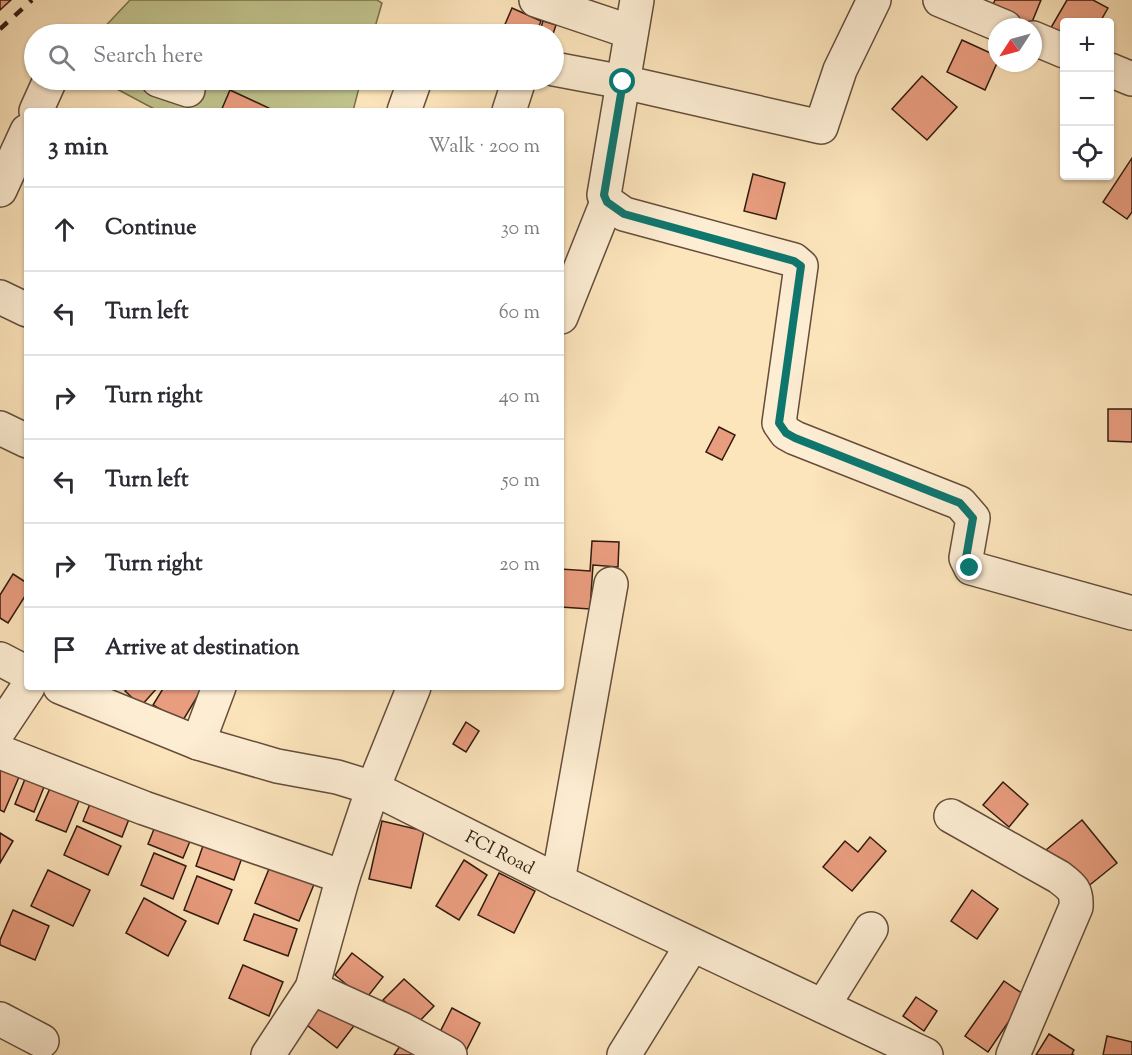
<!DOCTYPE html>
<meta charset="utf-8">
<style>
body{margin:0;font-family:"Sorts Mill Goudy",serif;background:#f7f7f7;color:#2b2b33}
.controls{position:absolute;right:18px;top:18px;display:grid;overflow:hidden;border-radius:6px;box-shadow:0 2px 4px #0004}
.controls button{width:54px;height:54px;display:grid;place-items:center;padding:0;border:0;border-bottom:2px solid #e1e1e2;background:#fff;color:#2b2b33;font:30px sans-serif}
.compass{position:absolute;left:988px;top:18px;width:54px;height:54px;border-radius:50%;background:#fff;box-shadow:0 2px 4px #0004;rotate:234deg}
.stop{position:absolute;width:18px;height:18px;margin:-14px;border:4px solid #0f766e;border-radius:50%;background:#fff}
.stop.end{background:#0f766e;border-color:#fff;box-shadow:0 2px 6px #0008}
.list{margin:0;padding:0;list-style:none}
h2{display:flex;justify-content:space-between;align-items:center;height:78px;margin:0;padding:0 24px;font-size:26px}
h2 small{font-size:20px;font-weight:400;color:#7c7c81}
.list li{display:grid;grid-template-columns:39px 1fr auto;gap:18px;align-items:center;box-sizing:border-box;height:84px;padding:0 24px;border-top:2px solid #e1e1e2}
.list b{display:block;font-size:22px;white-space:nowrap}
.list em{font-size:20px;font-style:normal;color:#7c7c81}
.icon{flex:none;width:33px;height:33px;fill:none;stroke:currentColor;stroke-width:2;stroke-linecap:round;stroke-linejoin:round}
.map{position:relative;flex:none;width:1132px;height:1055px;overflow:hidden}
.search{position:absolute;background:#fff;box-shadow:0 2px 4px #0004;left:24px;top:24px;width:540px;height:66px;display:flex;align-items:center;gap:15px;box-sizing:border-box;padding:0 21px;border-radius:33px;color:#7c7c81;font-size:22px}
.panel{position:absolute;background:#fff;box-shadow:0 2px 4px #0004;left:24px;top:108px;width:540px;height:582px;border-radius:6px}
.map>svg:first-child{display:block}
</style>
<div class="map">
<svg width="1132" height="1055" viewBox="0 0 1132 1055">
<rect width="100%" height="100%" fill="#fce4bb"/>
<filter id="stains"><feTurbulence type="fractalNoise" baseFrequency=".00333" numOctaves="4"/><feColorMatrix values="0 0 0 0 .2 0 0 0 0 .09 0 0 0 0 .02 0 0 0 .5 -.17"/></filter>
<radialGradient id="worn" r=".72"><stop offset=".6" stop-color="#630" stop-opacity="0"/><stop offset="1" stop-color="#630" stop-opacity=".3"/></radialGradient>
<g fill="#c1c48e" stroke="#7a704f" stroke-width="1.5">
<path d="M 130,0 L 377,0 L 382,3 L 373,34 L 98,34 Z"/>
<path d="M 100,80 L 361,80 L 353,111 L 158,111 Z"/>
</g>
<g fill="#e99d7f" stroke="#321b10" stroke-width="1.5">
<path d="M 0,0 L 11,0 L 0,10 Z"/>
<path d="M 995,0 L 1041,0 L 1030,27 L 990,11 Z"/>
<path d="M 1067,0 L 1093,0 L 1108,8 L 1100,22 L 1064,22 L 1064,40 L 1049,31 Z"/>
<path d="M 512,8 L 541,21 L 536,34 L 517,34 L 503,29 Z"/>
<path d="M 543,21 L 556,25 L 553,34 L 539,34 Z"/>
<path d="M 962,40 L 997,56 L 997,63 L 985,90 L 947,72 Z"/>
<path d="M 922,76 L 957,107 L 927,140 L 892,109 Z"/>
<path d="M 230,90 L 271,109 L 270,111 L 221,111 Z"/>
<path d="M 1132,158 L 1132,212 L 1127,219 L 1103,202 Z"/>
<path d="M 753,174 L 785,183 L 776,219 L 744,211 Z"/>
<path d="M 1108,409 L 1132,409 L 1132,442 L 1108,441 Z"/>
<path d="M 719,427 L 735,435 L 722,460 L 706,452 Z"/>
<path d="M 592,541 L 619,542 L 618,567 L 593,565 L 590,609 L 561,607 L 561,569 L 590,571 Z"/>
<path d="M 13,574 L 27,583 L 27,593 L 8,623 L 0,618 L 0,595 Z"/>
<path d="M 129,687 L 158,687 L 141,706 L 125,691 Z"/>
<path d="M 164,687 L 203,687 L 182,722 L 153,705 Z"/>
<path d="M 466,722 L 479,731 L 466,752 L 453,744 Z"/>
<path d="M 0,761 L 22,770 L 4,812 L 0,810 Z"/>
<path d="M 25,779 L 44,787 L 34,812 L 15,804 Z"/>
<path d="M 1003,782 L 1028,804 L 1009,827 L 983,805 Z"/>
<path d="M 51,786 L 80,798 L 66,832 L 36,820 Z"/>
<path d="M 92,799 L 131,814 L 122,837 L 83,821 Z"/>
<path d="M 158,819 L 193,834 L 183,858 L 148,844 Z"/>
<path d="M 1082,820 L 1117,863 L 1081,892 L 1046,850 Z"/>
<path d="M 382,821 L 424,831 L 411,888 L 369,879 Z"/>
<path d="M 77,826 L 121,846 L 108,875 L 64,855 Z"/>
<path d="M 0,833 L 13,841 L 0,863 Z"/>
<path d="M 206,837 L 244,852 L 234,880 L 196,866 Z"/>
<path d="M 870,837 L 886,851 L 852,891 L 823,867 L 845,841 L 858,852 Z"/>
<path d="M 154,853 L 186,866 L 173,899 L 141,885 Z"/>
<path d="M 464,860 L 487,875 L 459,920 L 436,906 Z"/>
<path d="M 271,864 L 315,882 L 299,921 L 255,903 Z"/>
<path d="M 48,870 L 90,890 L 73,926 L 31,906 Z"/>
<path d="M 499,873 L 535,891 L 514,933 L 478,915 Z"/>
<path d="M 197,876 L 232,890 L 218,924 L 184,910 Z"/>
<path d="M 972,890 L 998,909 L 977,939 L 951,921 Z"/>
<path d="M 144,898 L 186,921 L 168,956 L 126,933 Z"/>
<path d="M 13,910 L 49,926 L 35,960 L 0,945 L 0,940 Z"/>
<path d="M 254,914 L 297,929 L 288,956 L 244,940 Z"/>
<path d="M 352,953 L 383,977 L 365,1000 L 335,975 Z"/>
<path d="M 243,965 L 283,982 L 269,1016 L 229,998 Z"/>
<path d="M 404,979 L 434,1006 L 413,1028 L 383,1000 Z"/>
<path d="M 1004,981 L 1026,996 L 988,1052 L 965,1036 Z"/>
<path d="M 318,993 L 357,1022 L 337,1048 L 299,1019 Z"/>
<path d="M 916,997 L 937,1011 L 924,1031 L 903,1016 Z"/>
<path d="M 452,1008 L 480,1023 L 465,1053 L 437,1038 Z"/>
<path d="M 1049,1034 L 1074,1050 L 1072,1054 L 1074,1055 L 1036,1055 Z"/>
<path d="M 1107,1036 L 1132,1042 L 1132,1055 L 1103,1055 Z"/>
<path d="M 406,1037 L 434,1055 L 394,1055 Z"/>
</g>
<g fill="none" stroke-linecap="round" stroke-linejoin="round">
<defs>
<g id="minor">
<path d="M 536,0 L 631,32"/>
<path d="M 637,0 L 604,195 L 607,202 L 624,214 L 794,260 L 801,266 L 779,423 L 786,433 L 795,438 L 960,503 L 973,518 L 966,558 L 971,568 L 1132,613"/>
<path d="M 940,0 L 1005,27"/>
<path d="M 1033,38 L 1064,51"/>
<path d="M 554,69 L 623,82 L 821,127 L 840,70 L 874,0"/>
<path d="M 1110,70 L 1132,79"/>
<path d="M 158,80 L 188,90"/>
<path d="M 36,111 L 50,80"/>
<path d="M 404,111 L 415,80"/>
<path d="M 509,111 L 519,80"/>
<path d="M 0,190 L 27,131"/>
<path d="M 0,297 L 27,310"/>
<path d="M 561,317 L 607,202"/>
<path d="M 0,428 L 27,441"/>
<path d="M 0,659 L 27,673"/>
<path d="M 60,687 L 198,743 L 277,766 L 337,777 L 373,788 L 558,881 L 926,1055"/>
<path d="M 0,729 L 28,687"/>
<path d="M 198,743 L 219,687"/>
<path d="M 0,752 L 144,808 L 343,877"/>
<path d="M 951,816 L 1059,877 C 1072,887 1077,890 1076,907 L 1013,1055"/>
<path d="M 558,881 L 611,584"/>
<path d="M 312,988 L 402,1029 L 450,1055"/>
<path d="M 823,1006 L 871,929"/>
<path d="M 0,1019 L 42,1041"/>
<path d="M 268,1055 L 312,988 L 343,877 L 373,788 L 414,687"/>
<path d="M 624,1055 L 692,945"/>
</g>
</defs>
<use href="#minor" stroke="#644d3b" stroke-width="36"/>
<use href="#minor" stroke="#fdedd3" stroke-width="33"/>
<path stroke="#321b10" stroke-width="4.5" stroke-dasharray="10 10" stroke-linecap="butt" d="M 0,29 L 32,0"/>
</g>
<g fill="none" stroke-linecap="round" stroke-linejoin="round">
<path stroke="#0f766e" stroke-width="8" d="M 623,82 L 604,195 L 607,202 L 624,214 L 794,261 L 801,266 L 779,423 L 786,433 L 795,438 L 960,503 L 973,518 L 966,558 L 970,568"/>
</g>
<g text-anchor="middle" stroke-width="4.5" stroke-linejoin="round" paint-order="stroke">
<g font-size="18" fill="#321b10" stroke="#fdedd3">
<text transform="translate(500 852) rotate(27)" y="6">FCI Road</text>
</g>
</g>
<rect width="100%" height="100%" filter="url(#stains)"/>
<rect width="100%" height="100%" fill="url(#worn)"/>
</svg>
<div class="controls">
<button>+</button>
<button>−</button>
<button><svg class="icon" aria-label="locate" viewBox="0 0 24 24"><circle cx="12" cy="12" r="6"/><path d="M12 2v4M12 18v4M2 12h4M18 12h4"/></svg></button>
</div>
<svg class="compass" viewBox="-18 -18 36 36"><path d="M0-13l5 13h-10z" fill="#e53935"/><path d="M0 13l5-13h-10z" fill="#7c7c81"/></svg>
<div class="stop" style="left:623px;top:82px"></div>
<div class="stop end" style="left:970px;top:568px"></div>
<div class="search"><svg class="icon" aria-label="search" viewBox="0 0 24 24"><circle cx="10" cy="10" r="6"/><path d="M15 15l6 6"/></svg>Search here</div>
<section class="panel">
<h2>3 min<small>Walk · 200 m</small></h2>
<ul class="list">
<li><svg class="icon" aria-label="ahead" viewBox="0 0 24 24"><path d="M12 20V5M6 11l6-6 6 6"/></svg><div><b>Continue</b></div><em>30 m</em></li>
<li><svg class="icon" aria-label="left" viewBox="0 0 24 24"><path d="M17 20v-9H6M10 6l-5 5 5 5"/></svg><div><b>Turn left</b></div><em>60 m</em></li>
<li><svg class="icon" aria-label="right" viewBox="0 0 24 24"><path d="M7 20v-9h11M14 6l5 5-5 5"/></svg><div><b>Turn right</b></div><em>40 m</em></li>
<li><svg class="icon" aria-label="left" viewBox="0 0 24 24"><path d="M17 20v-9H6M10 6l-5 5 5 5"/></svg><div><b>Turn left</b></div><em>50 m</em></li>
<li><svg class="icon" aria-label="right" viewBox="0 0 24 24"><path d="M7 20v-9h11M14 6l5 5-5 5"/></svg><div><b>Turn right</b></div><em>20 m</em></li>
<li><svg class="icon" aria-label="arrive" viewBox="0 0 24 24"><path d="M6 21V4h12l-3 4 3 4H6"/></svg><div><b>Arrive at destination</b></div></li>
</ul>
</section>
</div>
